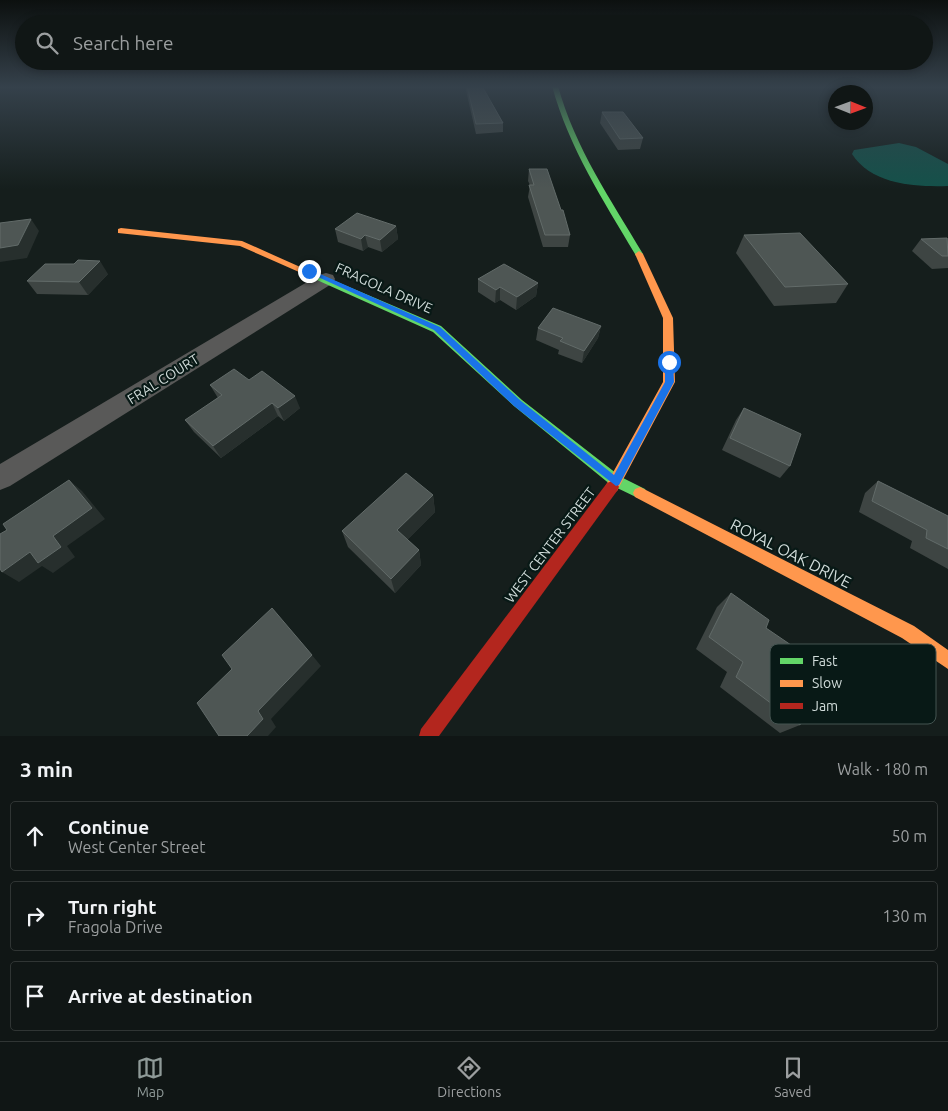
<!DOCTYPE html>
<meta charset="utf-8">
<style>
body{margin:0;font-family:Ubuntu,sans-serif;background:#1e2322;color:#f1f3f6}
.compass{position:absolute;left:828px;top:85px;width:45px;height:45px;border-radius:50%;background:#101615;box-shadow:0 2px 8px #0003;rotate:91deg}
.stop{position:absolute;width:15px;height:15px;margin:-11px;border:4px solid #1a73e8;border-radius:50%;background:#fff}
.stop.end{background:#1a73e8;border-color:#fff;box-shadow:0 1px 5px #0008}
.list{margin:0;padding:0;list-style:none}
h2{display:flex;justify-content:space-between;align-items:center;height:65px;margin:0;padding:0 20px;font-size:21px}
h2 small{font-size:16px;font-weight:400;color:#9c9fa0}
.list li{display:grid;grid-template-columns:32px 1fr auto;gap:15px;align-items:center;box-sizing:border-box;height:70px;margin:0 10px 10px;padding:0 10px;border:1px solid #303534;border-radius:5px}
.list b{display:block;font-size:19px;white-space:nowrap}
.list p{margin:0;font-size:16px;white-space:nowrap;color:#9c9fa0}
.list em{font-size:16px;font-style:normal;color:#9c9fa0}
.icon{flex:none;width:28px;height:28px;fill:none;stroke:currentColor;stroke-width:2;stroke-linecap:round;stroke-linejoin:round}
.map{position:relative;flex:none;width:948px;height:736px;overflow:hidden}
.search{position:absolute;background:#101615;box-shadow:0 2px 8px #0003;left:15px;right:15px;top:15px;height:55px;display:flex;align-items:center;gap:12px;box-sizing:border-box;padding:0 18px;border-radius:28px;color:#9c9fa0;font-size:19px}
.sheet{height:305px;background:#101615}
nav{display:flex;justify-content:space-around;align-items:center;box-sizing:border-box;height:70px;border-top:1px solid #303534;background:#101615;font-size:14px;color:#9c9fa0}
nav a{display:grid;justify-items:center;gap:2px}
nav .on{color:#8f9a98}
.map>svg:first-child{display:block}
</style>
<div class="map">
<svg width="948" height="736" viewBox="0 0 948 736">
<rect width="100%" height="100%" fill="#151e1c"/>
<path fill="#14514a" d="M 899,143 L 916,147 L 948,164 L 948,186 C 916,187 872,185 852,154 L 854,150 Z"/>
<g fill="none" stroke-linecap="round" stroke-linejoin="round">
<path fill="#595958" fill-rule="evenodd" d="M 326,273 L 333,275 L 335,279 L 333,283 L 10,486 L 0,490 L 0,464 L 319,275 Z"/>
<g fill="#63d668" fill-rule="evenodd">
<path d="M 552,86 L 558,86 C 575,148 611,200 643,254 L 642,256 L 636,256 L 635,254 C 603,200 569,148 552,86 Z"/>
<path d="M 302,267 L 441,326 L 522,400 L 621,477 L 645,489 L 647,493 L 645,497 L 640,499 L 611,485 L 514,406 L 433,332 L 299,272 L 297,270 Z"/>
</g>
<g fill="#ff974d" fill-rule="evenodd">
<path d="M 121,228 L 242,241 L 307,270 L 302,273 L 299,272 L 240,246 L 118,233 L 118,229 Z"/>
<path d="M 639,251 L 643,254 L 673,318 L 675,382 L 617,491 L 612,493 L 607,491 L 605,487 L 663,382 L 663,318 L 635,254 Z"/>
<path d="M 640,487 L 914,626 L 948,650 L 948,669 L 902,638 L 635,497 L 633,493 L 635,489 Z"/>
</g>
<path fill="#b3261e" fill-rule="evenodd" d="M 612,481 L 617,483 L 619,487 L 617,491 L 439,736 L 419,736 L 421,729 L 607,483 Z"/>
</g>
<g fill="#3e4543">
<path d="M 465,86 L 482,86 L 503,123 L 503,132 L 476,134 Z"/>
<path d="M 602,112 L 643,138 L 640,149 L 618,150 L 600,123 Z"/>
<path d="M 529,169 L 570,235 L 568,247 L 543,247 L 528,197 L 530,185 L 528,181 Z"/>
<path d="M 396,226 L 398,239 L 382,252 L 368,247 L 363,251 L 338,242 L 335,229 Z"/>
<path d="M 744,235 L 848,284 L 836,303 L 774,306 L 736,253 Z"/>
<path d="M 948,238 L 948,268 L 932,269 L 912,251 L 921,239 Z"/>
<path d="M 108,274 L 88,295 L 37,294 L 27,281 Z"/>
<path d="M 478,279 L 538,283 L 536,296 L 516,310 L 500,300 L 495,303 L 478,292 Z"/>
<path d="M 601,326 L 598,338 L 582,363 L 558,354 L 559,350 L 536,340 L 538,328 Z"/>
<path d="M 249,380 L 300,408 L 284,421 L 278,416 L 221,458 L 194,432 L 185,420 L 218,398 L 210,385 Z"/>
<path d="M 744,408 L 790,466 L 780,478 L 722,450 L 736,420 Z"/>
<path d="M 878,481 L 948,516 L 948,569 L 910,548 L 912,541 L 859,512 L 865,493 Z"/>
<path d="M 433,495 L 435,512 L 407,540 L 419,550 L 421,565 L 395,593 L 348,547 L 342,531 Z"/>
<path d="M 731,593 L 766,628 L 822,713 L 802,721 L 800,725 L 780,733 L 720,687 L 727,672 L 696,649 L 717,607 Z"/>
</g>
<g fill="#272f2d">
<path d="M 31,219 L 39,231 L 27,258 L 0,262 L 0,248 Z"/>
<path d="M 396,226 L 398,239 L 382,252 L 380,240 Z"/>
<path d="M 365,235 L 368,247 L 363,251 L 361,239 Z"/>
<path d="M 100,261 L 108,274 L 88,295 L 79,282 Z"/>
<path d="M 538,283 L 536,296 L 516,310 L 517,297 Z"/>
<path d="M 500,287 L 500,300 L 495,303 L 496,290 Z"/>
<path d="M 601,326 L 598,338 L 582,363 L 584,351 Z"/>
<path d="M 295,396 L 300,408 L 284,421 L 278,408 Z"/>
<path d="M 272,403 L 278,416 L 221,458 L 213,446 Z"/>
<path d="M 69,480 L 82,491 L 105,519 L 67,546 L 75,557 L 53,573 L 42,566 L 19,582 L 2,572 L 53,536 Z"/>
<path d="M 433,495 L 435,512 L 401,546 L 397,530 Z"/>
<path d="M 419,550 L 421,565 L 395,593 L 391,579 Z"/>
<path d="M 312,655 L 321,666 L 271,719 L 276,727 L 268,736 L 247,736 L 258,711 Z"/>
</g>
<g fill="#4e5654" stroke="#626b69">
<path d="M 467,86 L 482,86 L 503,123 L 476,124 Z"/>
<path d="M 602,112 L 623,112 L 643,138 L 620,139 Z"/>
<path d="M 529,169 L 547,169 L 561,210 L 563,210 L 570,235 L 545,235 L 529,185 L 534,185 Z"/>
<path d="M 357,213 L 396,226 L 380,240 L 365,235 L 361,239 L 335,229 Z"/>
<path d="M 31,219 L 18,245 L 0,248 L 0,223 Z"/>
<path d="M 800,233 L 848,284 L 785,287 L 744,235 Z"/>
<path d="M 947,238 L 948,256 L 942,256 L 921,239 Z"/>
<path d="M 78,260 L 100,261 L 79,282 L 27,281 L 45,264 L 74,264 Z"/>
<path d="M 504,264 L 538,283 L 517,297 L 500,287 L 496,290 L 478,279 Z"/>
<path d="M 553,308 L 601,326 L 584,351 L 560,341 L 563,338 L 538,328 Z"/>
<path d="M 234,369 L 249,380 L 262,371 L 295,396 L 278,408 L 272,403 L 213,446 L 185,420 L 222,395 L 210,385 Z"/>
<path d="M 744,408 L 801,434 L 790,466 L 730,438 Z"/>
<path d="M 406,473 L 433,495 L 397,530 L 419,550 L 391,579 L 342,531 Z"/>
<path d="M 69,480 L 92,508 L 53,536 L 61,547 L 38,563 L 30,552 L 2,572 L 0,569 L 0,534 L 7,530 L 3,524 Z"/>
<path d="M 878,481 L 948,516 L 948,549 L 926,538 L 927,530 L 872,501 Z"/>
<path d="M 731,593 L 769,620 L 766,628 L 835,675 L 822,713 L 808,703 L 800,725 L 736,677 L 743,662 L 709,637 Z"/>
<path d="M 272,608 L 312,655 L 258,711 L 263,719 L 247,736 L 219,736 L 197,703 L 232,669 L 222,655 Z"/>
</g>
<linearGradient id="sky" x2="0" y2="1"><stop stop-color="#0c100f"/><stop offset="0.46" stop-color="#35414b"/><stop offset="1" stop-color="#35414b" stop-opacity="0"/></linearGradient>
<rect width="948" height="189" fill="url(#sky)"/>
<path fill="#1a73e8" d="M 309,269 L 440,327 L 521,401 L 614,475 L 665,382 L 665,362 L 669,359 L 673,362 L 674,382 L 619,485 L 616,486 L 514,406 L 434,330 L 307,272 Z"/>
<g text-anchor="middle" stroke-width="4.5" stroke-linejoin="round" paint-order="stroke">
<g font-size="14" fill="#d1dcda" stroke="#081916">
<text transform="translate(384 288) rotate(24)" y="5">FRAGOLA DRIVE</text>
<text transform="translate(163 379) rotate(-32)" y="5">FRAL COURT</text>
<text transform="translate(550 545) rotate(-53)" y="5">WEST CENTER STREET</text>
</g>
<g font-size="16" fill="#d1dcda" stroke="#081916">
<text transform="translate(791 553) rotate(27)" y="6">ROYAL OAK DRIVE</text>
</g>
</g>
<rect x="770" y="644" width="166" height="80" rx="8" fill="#081916" stroke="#445451" stroke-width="1"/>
<rect x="780" y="658" width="23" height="6" fill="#63d668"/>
<rect x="780" y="680" width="23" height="7" fill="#ff974d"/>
<rect x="780" y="703" width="23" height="6" fill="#b3261e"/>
<g font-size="14" fill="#d1dcda">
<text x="812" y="666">Fast</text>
<text x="812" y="688">Slow</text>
<text x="812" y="711">Jam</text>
</g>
</svg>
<svg class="compass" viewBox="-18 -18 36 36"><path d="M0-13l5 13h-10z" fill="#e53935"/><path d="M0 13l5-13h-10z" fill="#9c9fa0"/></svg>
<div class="stop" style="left:669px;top:362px"></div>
<div class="stop end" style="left:309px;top:271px"></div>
<div class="search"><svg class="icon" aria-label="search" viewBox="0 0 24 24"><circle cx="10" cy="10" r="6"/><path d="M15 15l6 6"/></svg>Search here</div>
</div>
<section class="sheet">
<h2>3 min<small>Walk · 180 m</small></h2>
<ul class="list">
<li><svg class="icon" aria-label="ahead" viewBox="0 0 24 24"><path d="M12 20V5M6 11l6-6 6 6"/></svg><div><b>Continue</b><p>West Center Street</p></div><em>50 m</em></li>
<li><svg class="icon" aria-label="right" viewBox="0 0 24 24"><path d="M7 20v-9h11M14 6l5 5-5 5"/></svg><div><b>Turn right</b><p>Fragola Drive</p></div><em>130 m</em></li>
<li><svg class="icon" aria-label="arrive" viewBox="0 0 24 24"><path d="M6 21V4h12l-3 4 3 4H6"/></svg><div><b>Arrive at destination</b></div></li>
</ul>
</section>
<nav>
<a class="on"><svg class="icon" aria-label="map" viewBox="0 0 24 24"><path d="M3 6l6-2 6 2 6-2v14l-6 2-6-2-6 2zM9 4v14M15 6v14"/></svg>Map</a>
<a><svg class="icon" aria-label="directions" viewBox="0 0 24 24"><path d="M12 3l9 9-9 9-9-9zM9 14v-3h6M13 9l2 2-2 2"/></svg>Directions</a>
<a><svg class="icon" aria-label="saved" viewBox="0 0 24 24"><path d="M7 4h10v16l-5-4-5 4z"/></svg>Saved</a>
</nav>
